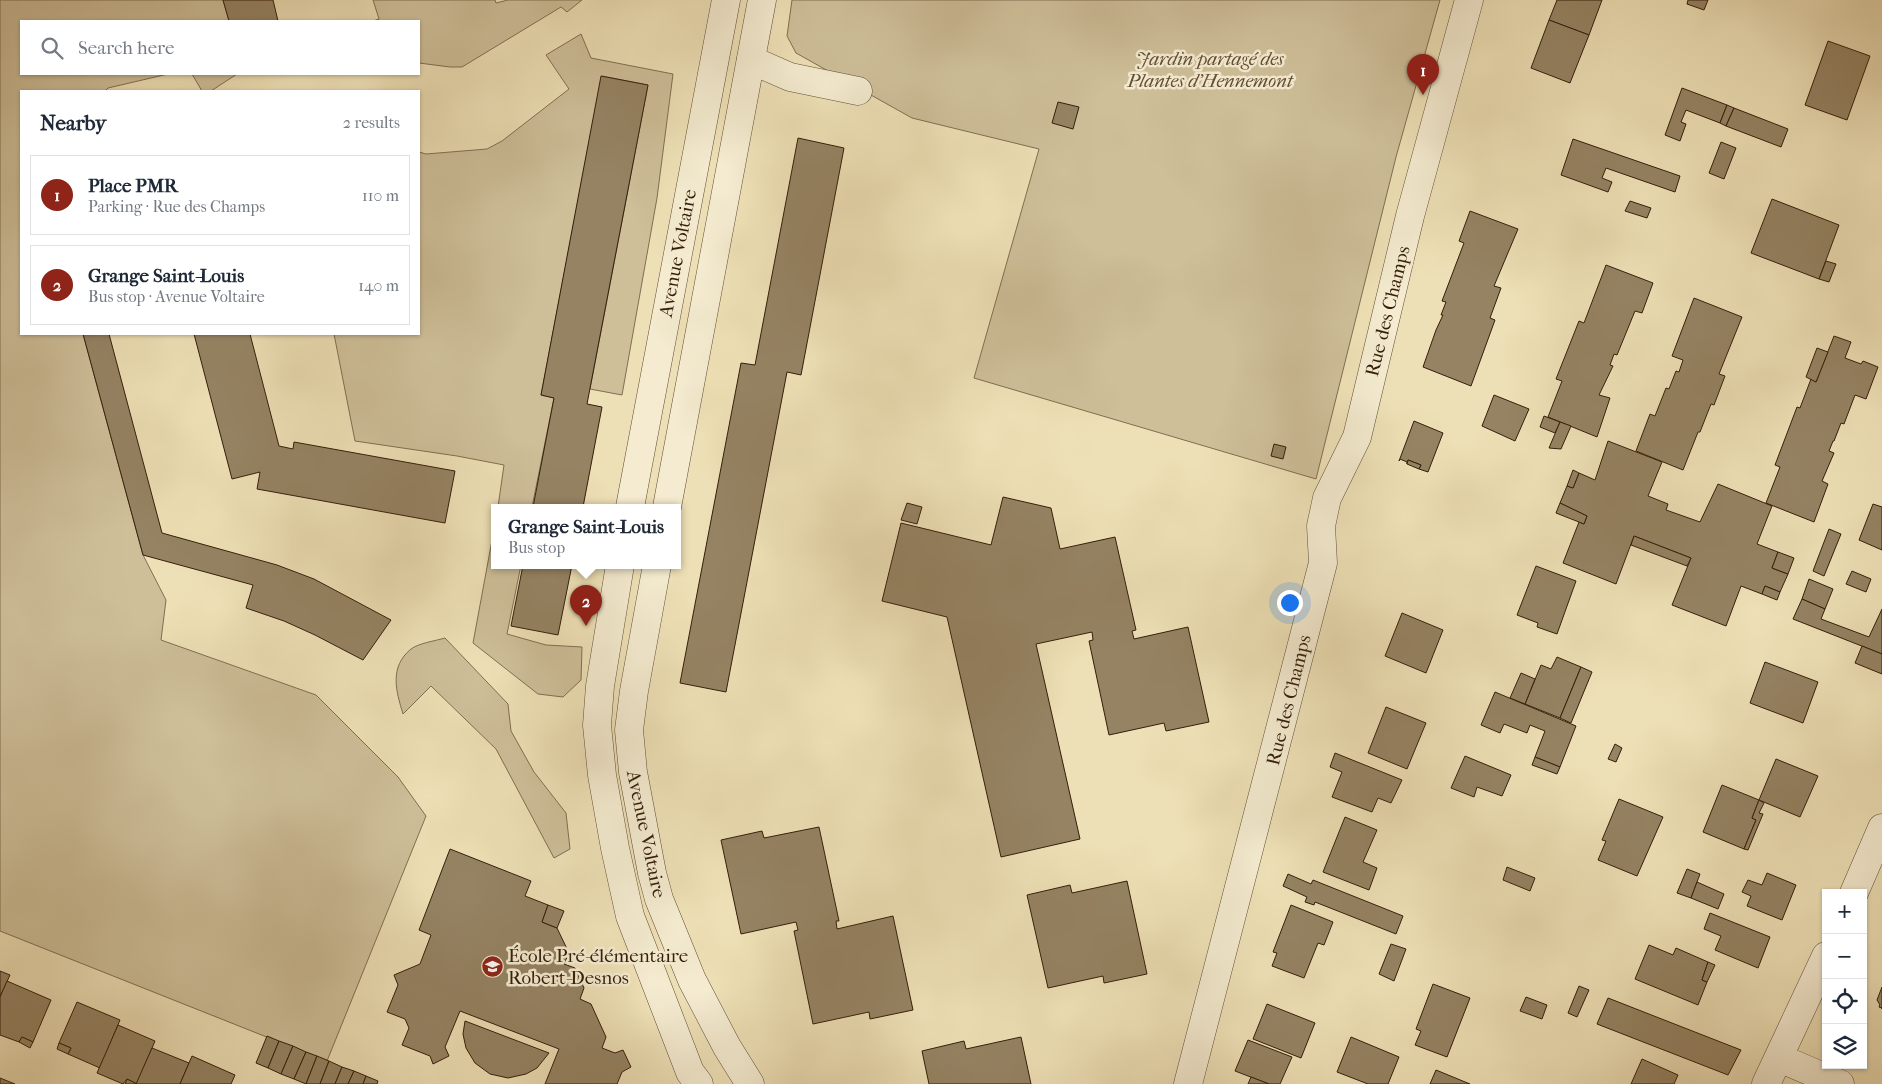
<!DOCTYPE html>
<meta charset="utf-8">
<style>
body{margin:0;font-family:"IM FELL French Canon",serif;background:#f2f2f3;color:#1f2937}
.controls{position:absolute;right:15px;bottom:15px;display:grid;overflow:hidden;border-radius:0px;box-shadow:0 1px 4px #0004}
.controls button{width:45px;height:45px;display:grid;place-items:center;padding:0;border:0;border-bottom:1px solid #e0e1e3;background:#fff;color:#1f2937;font:25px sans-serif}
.you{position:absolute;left:1289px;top:602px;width:18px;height:18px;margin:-12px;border:4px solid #fff;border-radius:50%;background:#1a73e8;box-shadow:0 0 0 8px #1a73e833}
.badge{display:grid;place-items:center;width:32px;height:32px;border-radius:50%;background:#8f2418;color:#fff;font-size:16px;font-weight:700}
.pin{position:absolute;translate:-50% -41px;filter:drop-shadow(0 1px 2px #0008)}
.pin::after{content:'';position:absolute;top:26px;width:18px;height:15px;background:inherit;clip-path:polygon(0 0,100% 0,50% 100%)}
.popup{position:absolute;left:491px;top:504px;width:190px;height:65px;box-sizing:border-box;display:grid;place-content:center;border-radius:0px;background:#fff;filter:drop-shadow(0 1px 4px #0005);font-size:16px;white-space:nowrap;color:#747a83}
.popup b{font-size:19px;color:#1f2937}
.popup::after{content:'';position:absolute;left:50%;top:100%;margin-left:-10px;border:10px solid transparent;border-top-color:#fff}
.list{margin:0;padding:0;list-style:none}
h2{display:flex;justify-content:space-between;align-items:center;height:65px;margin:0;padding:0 20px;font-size:21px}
h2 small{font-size:16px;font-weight:400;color:#747a83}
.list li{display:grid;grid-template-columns:32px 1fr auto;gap:15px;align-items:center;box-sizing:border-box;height:80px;margin:0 10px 10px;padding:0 10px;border:1px solid #e0e1e3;border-radius:0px}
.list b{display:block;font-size:19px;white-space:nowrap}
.list p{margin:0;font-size:16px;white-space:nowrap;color:#747a83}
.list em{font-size:16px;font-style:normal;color:#747a83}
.icon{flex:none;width:28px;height:28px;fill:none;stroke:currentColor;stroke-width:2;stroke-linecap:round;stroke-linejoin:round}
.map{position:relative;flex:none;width:1882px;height:1084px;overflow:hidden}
.search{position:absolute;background:#fff;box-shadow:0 1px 4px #0004;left:20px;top:20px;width:400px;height:55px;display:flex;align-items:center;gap:12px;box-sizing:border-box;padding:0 18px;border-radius:0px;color:#747a83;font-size:19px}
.panel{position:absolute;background:#fff;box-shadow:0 1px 4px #0004;left:20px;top:90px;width:400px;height:245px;border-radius:0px}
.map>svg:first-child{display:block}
</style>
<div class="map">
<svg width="1882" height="1084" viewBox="0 0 1882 1084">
<rect width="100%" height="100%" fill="#eee0b6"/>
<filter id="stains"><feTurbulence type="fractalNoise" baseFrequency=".004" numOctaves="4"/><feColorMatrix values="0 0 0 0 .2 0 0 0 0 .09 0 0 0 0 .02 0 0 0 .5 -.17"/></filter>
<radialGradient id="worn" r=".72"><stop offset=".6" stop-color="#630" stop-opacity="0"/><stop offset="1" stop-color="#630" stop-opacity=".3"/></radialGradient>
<g fill="#cebf99" stroke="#816e52">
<path d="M 0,0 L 223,0 L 229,21 L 21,21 L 21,74 L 168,74 L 108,88 L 105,91 L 21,91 L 21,334 L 83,334 L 143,555 L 166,600 L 161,640 L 316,695 L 398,777 L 426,816 L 327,1061 L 0,931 Z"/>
<path d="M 373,0 L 495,0 L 496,3 L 508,0 L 582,0 L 567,12 L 561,7 L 462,67 L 450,67 L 419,63 L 419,21 L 373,21 L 379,19 Z"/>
<path d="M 792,0 L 1440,0 L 1396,157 L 1316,479 L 974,378 L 1039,149 L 912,118 L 796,53 L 787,36 Z"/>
<path d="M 581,34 L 591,58 L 673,74 L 657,198 L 622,395 L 590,389 L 648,85 L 602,76 L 541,395 L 554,398 L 532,507 L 498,507 L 504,465 L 457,456 L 355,441 L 334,334 L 419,334 L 419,152 L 426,154 L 487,149 L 502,141 L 569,89 L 546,55 Z"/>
<path d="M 192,74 L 237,74 L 211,91 L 202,91 Z"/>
<path d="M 495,524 L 495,565 L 521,565 L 507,634 L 546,645 L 582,647 L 581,680 L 563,697 L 538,694 L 473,643 Z"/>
<path d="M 445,638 L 508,704 L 511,731 L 534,772 L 566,813 L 570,849 L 554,858 L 496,749 L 431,686 L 403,714 C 396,691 389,667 411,649 C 419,643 435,641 445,638 Z"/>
</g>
<g fill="#958363" stroke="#341e0a">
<path d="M 223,0 L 273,0 L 278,21 L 229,21 Z"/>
<path d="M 1557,0 L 1602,0 L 1589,35 L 1549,20 Z"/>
<path d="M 1688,0 L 1708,0 L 1704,10 L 1687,4 Z"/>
<path d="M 1549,20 L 1589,35 L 1570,83 L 1531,68 Z"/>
<path d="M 1828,41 L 1870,56 L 1847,120 L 1805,105 Z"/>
<path d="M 601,76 L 648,85 L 587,404 L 602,407 L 583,507 L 533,507 L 554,398 L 541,395 Z"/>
<path d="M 1682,88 L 1727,105 L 1720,123 L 1686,110 L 1681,122 L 1686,124 L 1680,141 L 1665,135 Z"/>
<path d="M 1058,102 L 1079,107 L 1073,129 L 1052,123 Z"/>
<path d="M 1727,105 L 1734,108 L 1726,126 L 1720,123 Z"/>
<path d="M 1734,108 L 1788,129 L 1781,147 L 1726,126 Z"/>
<path d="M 798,138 L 844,148 L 801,375 L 787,372 L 726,692 L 680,683 L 741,363 L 755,365 Z"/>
<path d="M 1573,139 L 1680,176 L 1675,192 L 1606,168 L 1602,178 L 1612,182 L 1608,192 L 1561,175 Z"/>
<path d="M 1721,142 L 1736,148 L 1724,179 L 1709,173 Z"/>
<path d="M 1772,199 L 1839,225 L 1819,279 L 1751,253 Z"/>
<path d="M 1630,201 L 1651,208 L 1647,218 L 1625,211 Z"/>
<path d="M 1470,211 L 1518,229 L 1494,286 L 1501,288 L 1490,318 L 1495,320 L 1471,386 L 1423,367 L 1436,330 L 1443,315 L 1441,315 L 1446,302 L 1442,301 L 1464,243 L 1459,241 Z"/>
<path d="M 1826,261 L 1836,264 L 1829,282 L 1819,279 Z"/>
<path d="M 1606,265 L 1653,283 L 1642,313 L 1635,311 L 1617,355 L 1614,354 L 1610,365 L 1613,366 L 1599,395 L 1610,398 L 1597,437 L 1548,417 L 1562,381 L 1556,379 L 1579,321 L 1584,323 Z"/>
<path d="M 1694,298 L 1742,317 L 1719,374 L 1725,376 L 1714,405 L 1711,404 L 1700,432 L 1698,432 L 1683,470 L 1636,451 L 1650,414 L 1655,416 L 1666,388 L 1669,389 L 1676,371 L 1679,372 L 1683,360 L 1672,356 Z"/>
<path d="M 83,334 L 109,334 L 162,533 L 277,565 L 314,579 L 391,620 L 363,660 L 315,635 L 284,621 L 246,608 L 253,585 L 143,555 Z"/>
<path d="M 194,334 L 250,334 L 279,446 L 293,449 L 294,442 L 455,471 L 445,523 L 257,489 L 260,472 L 232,479 Z"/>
<path d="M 1834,336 L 1851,342 L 1845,358 L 1861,364 L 1863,361 L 1878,367 L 1866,399 L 1855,395 L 1844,424 L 1841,423 L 1834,441 L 1833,441 L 1829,451 L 1834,453 L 1822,481 L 1828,484 L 1814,522 L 1766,503 L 1780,467 L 1775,465 L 1797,407 L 1800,408 L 1811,379 L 1816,382 Z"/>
<path d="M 1817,348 L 1828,352 L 1816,382 L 1806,377 Z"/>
<path d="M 1494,395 L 1529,409 L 1515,441 L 1482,426 Z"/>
<path d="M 1544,416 L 1560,422 L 1555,433 L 1540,427 Z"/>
<path d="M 1414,421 L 1443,433 L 1428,472 L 1419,469 L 1421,465 L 1408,460 L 1407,464 L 1407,462 L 1400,459 L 1399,461 Z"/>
<path d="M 1560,422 L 1571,426 L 1561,449 L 1549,448 Z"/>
<path d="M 1608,441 L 1662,462 L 1648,496 L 1668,504 L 1666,510 L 1700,522 L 1718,484 L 1772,506 L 1757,544 L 1778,552 L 1772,568 L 1788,574 L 1780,592 L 1765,586 L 1762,594 L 1741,586 L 1726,626 L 1672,605 L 1691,558 L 1634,536 L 1616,584 L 1563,563 L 1579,522 L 1584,524 L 1587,516 L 1560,503 L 1567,486 L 1573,488 L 1579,473 L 1595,480 Z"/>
<path d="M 1274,444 L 1286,447 L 1283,459 L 1271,456 Z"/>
<path d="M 1408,460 L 1421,465 L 1419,469 L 1407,464 Z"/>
<path d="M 1573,470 L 1579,473 L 1573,488 L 1567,486 Z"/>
<path d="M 1003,497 L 1051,508 L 1060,549 L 1115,537 L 1136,630 L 1132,631 L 1134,639 L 1188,627 L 1209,722 L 1166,731 L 1164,723 L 1109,735 L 1089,641 L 1093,640 L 1092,632 L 1036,644 L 1080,839 L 1001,857 L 947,617 L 882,601 L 901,523 L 991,545 Z"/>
<path d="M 907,503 L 922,507 L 917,524 L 901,520 Z"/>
<path d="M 1560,503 L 1587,516 L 1584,524 L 1556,513 Z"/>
<path d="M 1873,504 L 1882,507 L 1882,550 L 1859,540 Z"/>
<path d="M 1829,529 L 1841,534 L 1824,576 L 1813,571 Z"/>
<path d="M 1634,536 L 1691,558 L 1687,566 L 1631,545 Z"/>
<path d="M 1778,552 L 1794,558 L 1788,574 L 1772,568 Z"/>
<path d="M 523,565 L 572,565 L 558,635 L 511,626 Z"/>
<path d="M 1536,566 L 1576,581 L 1557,634 L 1537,627 L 1538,623 L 1517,615 Z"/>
<path d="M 1852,571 L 1871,579 L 1866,592 L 1846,584 Z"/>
<path d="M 1809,579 L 1833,589 L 1825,609 L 1802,599 Z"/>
<path d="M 1765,586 L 1780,592 L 1777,600 L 1762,594 Z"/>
<path d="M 1802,599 L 1825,609 L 1821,619 L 1869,637 L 1882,609 L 1882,654 L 1793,619 Z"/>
<path d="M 1402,613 L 1443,630 L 1426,673 L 1385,656 Z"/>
<path d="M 1862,646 L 1882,654 L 1882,674 L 1855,663 Z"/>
<path d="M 1557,657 L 1581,667 L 1560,718 L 1525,704 L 1541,665 L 1551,669 Z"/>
<path d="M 1765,662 L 1818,682 L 1803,723 L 1750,703 Z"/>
<path d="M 1581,667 L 1592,672 L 1571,723 L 1560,718 Z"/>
<path d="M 1521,673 L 1535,679 L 1525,704 L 1510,698 Z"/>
<path d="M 1495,692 L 1576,726 L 1560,767 L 1535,757 L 1545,731 L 1530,725 L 1527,733 L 1504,724 L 1500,733 L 1481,725 Z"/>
<path d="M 1386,707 L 1426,723 L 1407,769 L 1368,753 Z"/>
<path d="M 1615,744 L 1622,748 L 1616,762 L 1608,759 Z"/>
<path d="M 1335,753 L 1402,780 L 1391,803 L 1378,798 L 1372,812 L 1332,797 L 1342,772 L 1330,767 Z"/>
<path d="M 1465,756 L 1511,775 L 1502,796 L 1477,787 L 1474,797 L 1451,788 Z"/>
<path d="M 1535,757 L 1560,767 L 1557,774 L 1532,765 Z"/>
<path d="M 1776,759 L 1818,776 L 1800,817 L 1759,800 Z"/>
<path d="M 1722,785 L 1759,800 L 1752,818 L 1756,820 L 1744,849 L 1703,832 Z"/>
<path d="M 1619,799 L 1663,817 L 1637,876 L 1598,860 L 1606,841 L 1602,840 Z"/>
<path d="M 1759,800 L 1764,803 L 1759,813 L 1763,814 L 1748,850 L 1744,849 L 1756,820 L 1752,818 Z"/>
<path d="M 1345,817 L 1377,830 L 1363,862 L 1377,868 L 1369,890 L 1323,872 Z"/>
<path d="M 819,827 L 839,921 L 836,921 L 837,929 L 893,916 L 913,1010 L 870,1019 L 869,1012 L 813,1024 L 794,931 L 798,930 L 796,922 L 741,934 L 721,840 L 762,831 L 764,838 Z"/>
<path d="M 450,849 L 531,881 L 525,896 L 548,905 L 542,922 L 557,928 L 569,953 L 564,964 L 575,968 L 584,988 L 580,999 L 591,1004 L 606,1037 L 602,1048 L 615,1053 L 623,1050 L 631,1067 L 622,1072 L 617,1084 L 545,1084 L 559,1049 L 460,1011 L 445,1047 L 449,1056 L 433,1064 L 430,1056 L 402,1045 L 409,1028 L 405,1019 L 387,1012 L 398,985 L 394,975 L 420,964 L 431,935 L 419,930 Z"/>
<path d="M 1507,867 L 1535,878 L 1530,891 L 1503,880 Z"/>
<path d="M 1687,869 L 1700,874 L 1691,898 L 1677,893 Z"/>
<path d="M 1767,873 L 1796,885 L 1782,920 L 1747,906 L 1751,896 L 1742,892 L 1748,880 L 1762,885 Z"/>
<path d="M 1288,874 L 1311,884 L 1313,880 L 1403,916 L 1396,934 L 1315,902 L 1314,905 L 1305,902 L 1307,897 L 1283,886 Z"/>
<path d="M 1127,881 L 1147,974 L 1104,983 L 1103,976 L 1048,988 L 1027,895 L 1070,885 L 1072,893 Z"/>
<path d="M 1697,882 L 1724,894 L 1718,909 L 1691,898 Z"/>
<path d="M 548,905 L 564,911 L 557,928 L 542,922 Z"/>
<path d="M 1291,905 L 1333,922 L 1324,945 L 1318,943 L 1304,978 L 1272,966 L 1277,953 L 1273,952 Z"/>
<path d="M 1710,913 L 1770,937 L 1758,968 L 1715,950 L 1721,936 L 1704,929 Z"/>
<path d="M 1391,944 L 1406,949 L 1394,981 L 1379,974 Z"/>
<path d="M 1649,945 L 1673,955 L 1676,948 L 1708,962 L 1702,980 L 1707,982 L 1698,1005 L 1635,979 Z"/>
<path d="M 1708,962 L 1715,965 L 1707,982 L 1702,980 Z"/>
<path d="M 0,971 L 10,975 L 0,997 Z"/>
<path d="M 7,981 L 51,1000 L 33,1042 L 22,1037 L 19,1042 L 0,1035 L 0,997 Z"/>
<path d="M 1433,984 L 1470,998 L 1447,1057 L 1415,1045 L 1421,1031 L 1416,1029 Z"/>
<path d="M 1579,986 L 1589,990 L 1577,1017 L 1568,1013 Z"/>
<path d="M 1882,987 L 1882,1009 L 1881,1007 L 1880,1008 L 1879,1006 L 1880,1005 L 1877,1000 Z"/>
<path d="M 1526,997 L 1547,1005 L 1542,1019 L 1520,1011 Z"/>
<path d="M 1608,998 L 1741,1050 L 1728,1075 L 1597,1024 Z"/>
<path d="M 77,1002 L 120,1020 L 100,1068 L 68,1054 L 71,1048 L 59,1043 Z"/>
<path d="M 1267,1004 L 1315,1023 L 1301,1058 L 1253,1039 Z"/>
<path d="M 465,1021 L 549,1053 L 537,1068 L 526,1074 L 508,1078 L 490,1074 L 475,1063 L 466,1048 L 463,1034 Z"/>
<path d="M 118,1025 L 155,1041 L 137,1084 L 127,1079 L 123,1084 L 97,1073 Z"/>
<path d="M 267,1036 L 279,1041 L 268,1068 L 256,1063 Z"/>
<path d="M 22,1037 L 33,1042 L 30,1048 L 19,1042 Z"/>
<path d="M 1021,1037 L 1031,1084 L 929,1084 L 922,1051 L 964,1041 L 966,1049 Z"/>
<path d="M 1351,1037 L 1399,1057 L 1388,1084 L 1368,1084 L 1337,1072 Z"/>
<path d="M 1248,1040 L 1292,1057 L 1280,1084 L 1269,1084 L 1235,1071 Z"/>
<path d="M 279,1041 L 293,1046 L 281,1074 L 268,1068 Z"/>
<path d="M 59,1043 L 71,1048 L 68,1054 L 57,1049 Z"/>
<path d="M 293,1046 L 306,1052 L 294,1079 L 281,1074 Z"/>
<path d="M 152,1048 L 189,1063 L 180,1084 L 136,1084 Z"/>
<path d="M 306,1052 L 317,1056 L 306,1084 L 294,1079 Z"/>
<path d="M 192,1056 L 235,1075 L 231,1084 L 180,1084 Z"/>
<path d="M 317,1056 L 329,1061 L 320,1084 L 306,1084 Z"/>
<path d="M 1642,1059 L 1678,1075 L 1674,1084 L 1631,1084 Z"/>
<path d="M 329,1061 L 342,1067 L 335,1084 L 320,1084 Z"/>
<path d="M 342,1067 L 354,1071 L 348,1084 L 335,1084 Z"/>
<path d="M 1436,1070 L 1470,1084 L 1430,1084 Z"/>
<path d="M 354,1071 L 366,1076 L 363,1084 L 348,1084 Z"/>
<path d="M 366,1076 L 378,1081 L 377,1084 L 363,1084 Z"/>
<path d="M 1251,1077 L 1269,1084 L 1248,1084 Z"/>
<path d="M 0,1078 L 15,1084 L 0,1084 Z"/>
<path d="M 127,1079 L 137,1084 L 125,1084 Z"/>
</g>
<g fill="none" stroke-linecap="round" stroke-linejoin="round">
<defs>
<g id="minor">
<path d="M 751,60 L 790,77 L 858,91"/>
<path d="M 630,507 L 726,0"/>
<path d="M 667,507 L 762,0"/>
<path d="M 620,565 L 600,686 L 597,725 L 602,775 L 615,848 L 630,916 L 690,1072 L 699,1084"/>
<path d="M 657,565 L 634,691 L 629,730 L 633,772 L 652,873 L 659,899 L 692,980 L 727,1047 L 750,1084"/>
<path d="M 1854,893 L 1882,828"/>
<path d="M 1779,1058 L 1840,1084"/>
<path d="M 1188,1084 L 1323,563 L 1321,526 L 1327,498 L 1357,437 L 1410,216 L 1469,0"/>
<path d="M 1766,1084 L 1826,956"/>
</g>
</defs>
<use href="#minor" stroke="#624e35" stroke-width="29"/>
<use href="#minor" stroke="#f4ebd0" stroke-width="28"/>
</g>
<defs>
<symbol id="school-disc" viewBox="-11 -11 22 22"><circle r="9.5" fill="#8f2418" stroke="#f4ebd0"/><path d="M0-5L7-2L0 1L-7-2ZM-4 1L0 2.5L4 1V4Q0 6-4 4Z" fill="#fff"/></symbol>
</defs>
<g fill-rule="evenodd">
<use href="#school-disc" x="480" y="954" width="25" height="25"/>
</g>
<g text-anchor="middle" stroke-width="5" stroke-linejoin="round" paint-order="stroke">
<g font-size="19" font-style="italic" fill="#624e35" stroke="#f4ebd0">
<text x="1210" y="65">Jardin partagé des<tspan x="1210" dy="22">Plantes d'Hennemont</tspan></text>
</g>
<g font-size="19" fill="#341e0a" stroke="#f4ebd0">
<text transform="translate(677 253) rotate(-79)" y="7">Avenue Voltaire</text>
<text transform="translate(1387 311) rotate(-76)" y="7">Rue des Champs</text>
<text transform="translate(1288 700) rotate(-76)" y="7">Rue des Champs</text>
<text transform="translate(647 834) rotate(78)" y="7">Avenue Voltaire</text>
</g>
<g font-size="19" fill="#341e0a" stroke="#f4ebd0" text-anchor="start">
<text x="508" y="962">École Pré-élémentaire<tspan x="508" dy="22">Robert-Desnos</tspan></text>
</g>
</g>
<rect width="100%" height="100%" filter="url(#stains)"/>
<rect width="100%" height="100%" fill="url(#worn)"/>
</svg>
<div class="controls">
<button>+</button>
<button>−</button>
<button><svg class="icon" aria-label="locate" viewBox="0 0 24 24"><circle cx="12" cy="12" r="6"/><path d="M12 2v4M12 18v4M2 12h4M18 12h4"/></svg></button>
<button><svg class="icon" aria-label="layers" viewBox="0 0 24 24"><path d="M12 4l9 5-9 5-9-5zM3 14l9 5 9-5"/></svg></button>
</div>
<div class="you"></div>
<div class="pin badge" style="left:1423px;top:95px">1</div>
<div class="pin badge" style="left:586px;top:626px">2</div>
<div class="popup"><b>Grange Saint-Louis</b>Bus stop</div>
<div class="search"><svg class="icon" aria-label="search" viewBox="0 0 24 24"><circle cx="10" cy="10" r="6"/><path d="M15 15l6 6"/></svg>Search here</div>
<section class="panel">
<h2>Nearby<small>2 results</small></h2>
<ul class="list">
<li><span class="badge">1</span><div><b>Place PMR</b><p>Parking · Rue des Champs</p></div><em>110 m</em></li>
<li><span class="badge">2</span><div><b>Grange Saint-Louis</b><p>Bus stop · Avenue Voltaire</p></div><em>140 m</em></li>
</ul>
</section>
</div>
